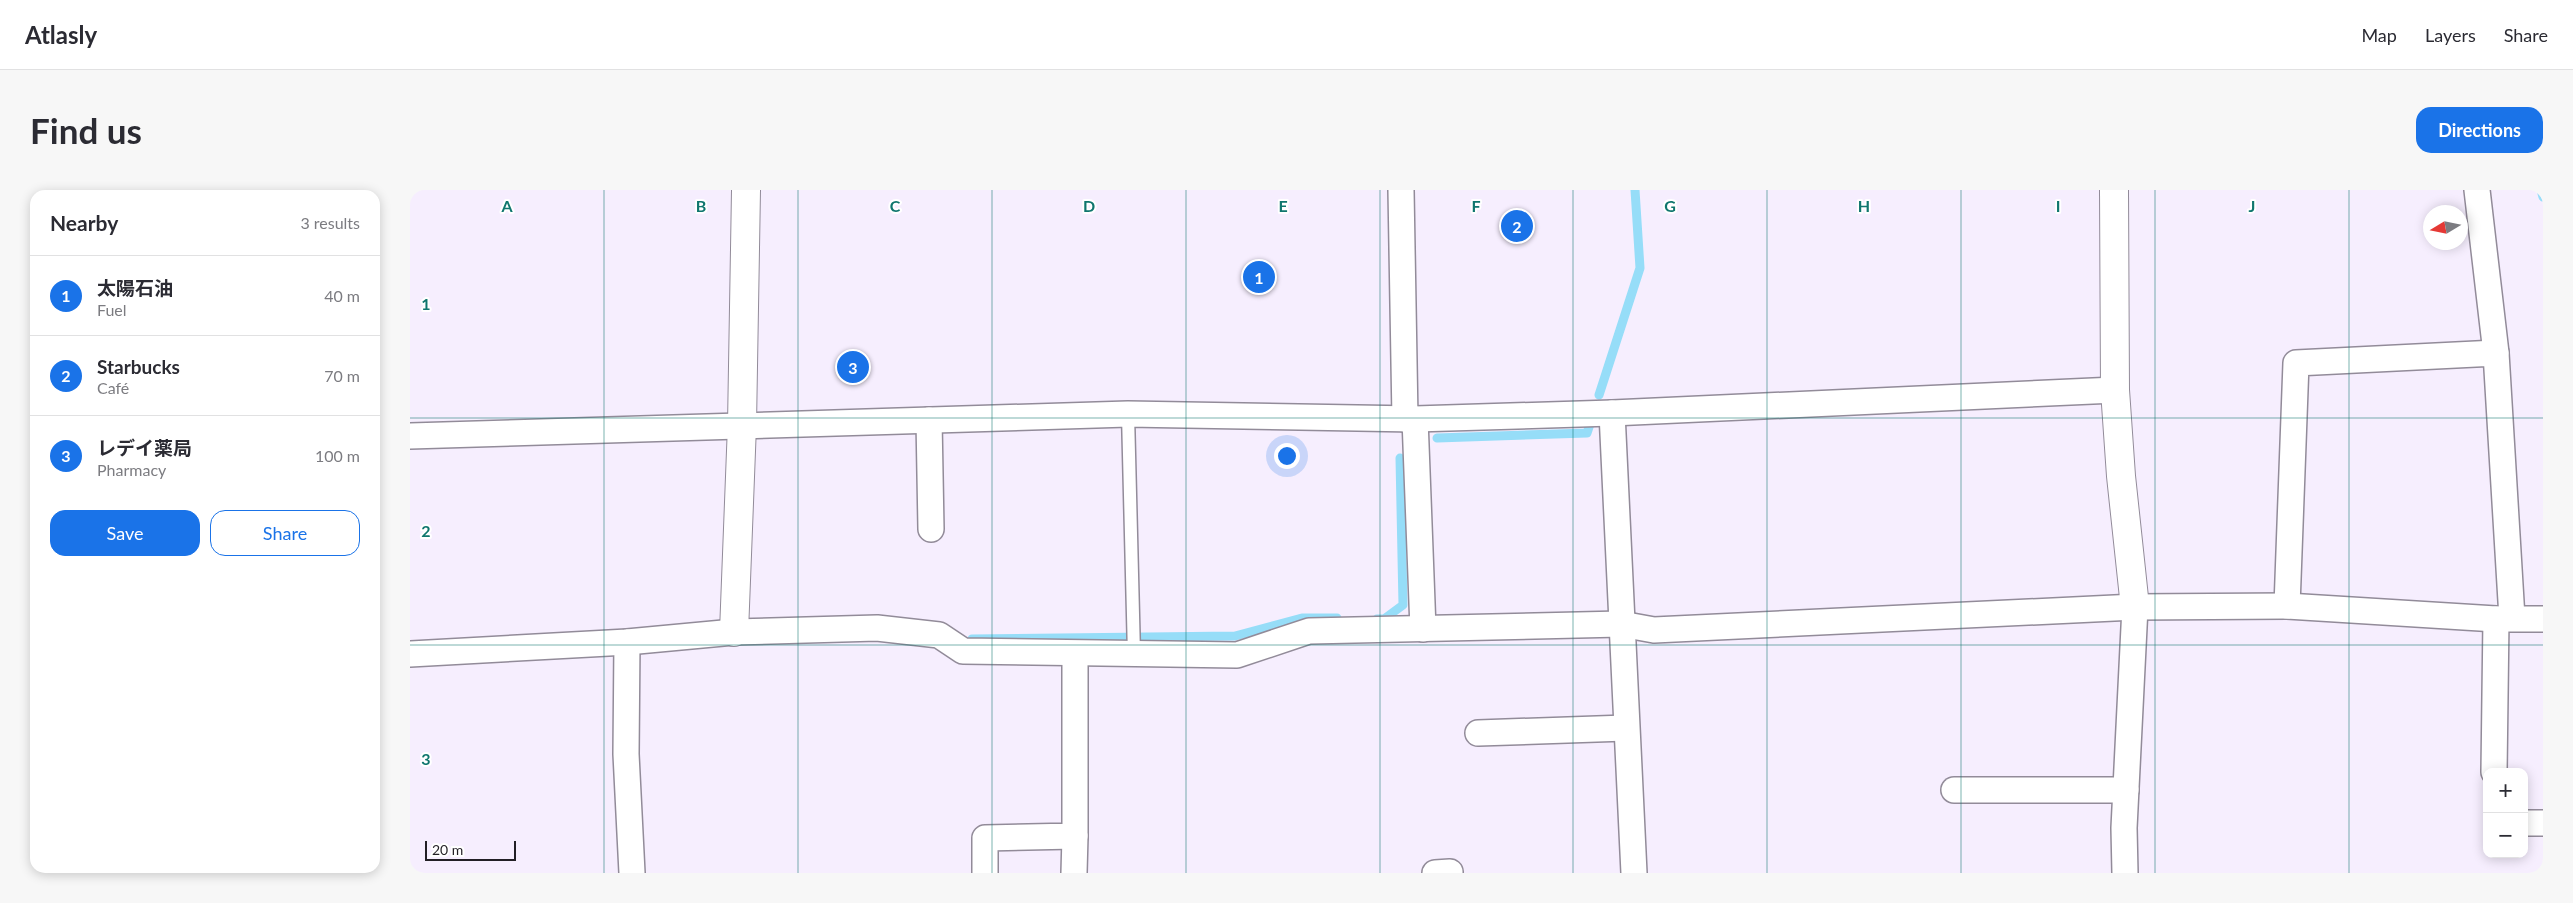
<!DOCTYPE html>
<meta charset="utf-8">
<style>
body{margin:0;font-family:Lato,"Noto Sans JP",sans-serif;background:#f7f7f7;color:#2b2b33}
.controls{position:absolute;right:15px;bottom:15px;display:grid;overflow:hidden;border-radius:10px;box-shadow:0 2px 12px #0003}
.controls button{width:45px;height:45px;display:grid;place-items:center;padding:0;border:0;border-bottom:1px solid #e1e1e2;background:#fff;color:#2b2b33;font:25px sans-serif}
.compass{position:absolute;left:2013px;top:15px;width:45px;height:45px;border-radius:50%;background:#fff;box-shadow:0 2px 12px #0003;rotate:260deg}
.scale{position:absolute;left:15px;bottom:12px;width:91px;box-sizing:border-box;padding-left:5px;border:2px solid #221f25;border-top:0;font-size:14px;line-height:18px;white-space:nowrap;color:#221f25;-webkit-text-stroke:4px #fff;paint-order:stroke}
.you{position:absolute;left:876px;top:265px;width:18px;height:18px;margin:-12px;border:4px solid #fff;border-radius:50%;background:#1a73e8;box-shadow:0 0 0 8px #1a73e833}
.badge{display:grid;place-items:center;width:32px;height:32px;border-radius:50%;background:#1a73e8;color:#fff;font-size:16px;font-weight:700}
.pin{position:absolute;translate:-50% -50%;border:2px solid #fff;box-shadow:0 1px 5px #0006}
.list{margin:0;padding:0;list-style:none}
h2{display:flex;justify-content:space-between;align-items:center;height:65px;margin:0;padding:0 20px;font-size:21px}
h2 small{font-size:16px;font-weight:400;color:#7c7c81}
.list li{display:grid;grid-template-columns:32px 1fr auto;gap:15px;align-items:center;box-sizing:border-box;height:80px;padding:0 20px;border-top:1px solid #e1e1e2}
.list b{display:block;font-size:19px;white-space:nowrap}
.list p{margin:0;font-size:16px;white-space:nowrap;color:#7c7c81}
.list em{font-size:16px;font-style:normal;color:#7c7c81}
.actions{display:flex;gap:10px;padding:15px 20px}
.actions a{flex:1;padding:11px 0;border:1px solid #1a73e8;border-radius:15px;text-align:center;font-size:18px;color:#1a73e8}
.actions .main{background:#1a73e8;color:#fff}
.map{position:relative;flex:none;width:2133px;height:683px;overflow:hidden;border-radius:15px}
header{display:flex;align-items:center;gap:30px;box-sizing:border-box;height:70px;padding:0 25px;background:#fff;border-bottom:1px solid #e1e1e2}
header strong{font-size:24px}
nav{display:flex;gap:28px;margin-inline-start:auto;font-size:18px}
.intro{display:flex;align-items:center;justify-content:space-between;box-sizing:border-box;height:120px;padding:0 30px}
h1{margin:0;font-size:35px}
.button{padding:12px 22px;border-radius:15px;background:#1a73e8;color:#fff;font-size:18px;font-weight:700}
main{display:flex;gap:30px;padding:0 30px}
aside{flex:1;background:#fff;border-radius:15px;box-shadow:0 2px 12px #0003}
.map>svg:first-child{display:block}
</style>
<header>
<strong>Atlasly</strong>
<nav><a>Map</a><a>Layers</a><a>Share</a></nav>
</header>
<div class="intro"><h1>Find us</h1><a class="button">Directions</a></div>
<main>
<aside>
<h2>Nearby<small>3 results</small></h2>
<ul class="list">
<li><span class="badge">1</span><div><b>太陽石油</b><p>Fuel</p></div><em>40 m</em></li>
<li><span class="badge">2</span><div><b>Starbucks</b><p>Café</p></div><em>70 m</em></li>
<li><span class="badge">3</span><div><b>レデイ薬局</b><p>Pharmacy</p></div><em>100 m</em></li>
</ul>
<div class="actions"><a class="main">Save</a><a>Share</a></div>
</aside>
<div class="map">
<svg width="2133" height="683" viewBox="0 0 2133 683">
<rect width="100%" height="100%" fill="#f6eefe"/>
<g fill="none" stroke-linecap="round" stroke-linejoin="round">
<g stroke="#96ddf8" stroke-width="9">
<path d="M 2131,0 L 2133,7"/>
<path d="M 1189,205 L 1230,78 L 1225,0"/>
<path d="M 1027,248 L 1177,243 L 1180,234"/>
<path d="M 967,429 L 974,429 L 993,415 L 990,268"/>
<path d="M 562,449 L 825,446 L 892,428 L 927,428"/>
</g>
<defs>
<path id="service" d="M 718,224 L 724,465"/>
<g id="minor">
<path d="M 991,0 L 995,229"/>
<path d="M 2067,0 L 2086,163"/>
<path d="M 1202,223 L 1224,683"/>
<path d="M 1005,229 L 1013,439"/>
<path d="M 519,230 L 521,339"/>
<path d="M 0,246 L 718,224 L 1005,229 L 1202,223 L 1705,200"/>
<path d="M 1877,416 L 1886,173 L 2086,163 L 2102,428"/>
<path d="M 217,452 L 216,564 L 222,683"/>
<path d="M 0,464 L 217,452 L 324,442 L 467,438 L 529,445 L 553,461 L 827,465 L 899,441 L 1211,434 L 1244,440 L 1725,417 L 1877,416 L 2086,429 L 2133,429"/>
<path d="M 1068,543 L 1216,538"/>
<path d="M 2084,582 L 2086,429"/>
<path d="M 1544,600 L 1716,600"/>
<path d="M 2114,633 L 2133,633"/>
<path d="M 575,683 L 575,648 L 665,646 L 665,464"/>
<path d="M 664,683 L 665,646"/>
<path d="M 1025,683 L 1040,682"/>
<path d="M 1715,683 L 1714,638 L 1725,417"/>
</g>
<g id="tertiary">
<path d="M 1704,0 L 1705,200 L 1711,286 L 1725,417"/>
<path d="M 324,442 L 332,235 L 336,0"/>
</g>
</defs>
<use href="#service" stroke="#928b99" stroke-width="15"/>
<use href="#minor" stroke="#928b99" stroke-width="28"/>
<use href="#tertiary" stroke="#928b99" stroke-width="30"/>
<use href="#service" stroke="#fff" stroke-width="12"/>
<use href="#minor" stroke="#fff" stroke-width="25"/>
<use href="#tertiary" stroke="#fff" stroke-width="28"/>
</g>
<path fill="none" stroke="#0f766e" stroke-width="1" stroke-opacity="0.55" d="M 194,0 L 194,683M 388,0 L 388,683M 582,0 L 582,683M 776,0 L 776,683M 970,0 L 970,683M 1163,0 L 1163,683M 1357,0 L 1357,683M 1551,0 L 1551,683M 1745,0 L 1745,683M 1939,0 L 1939,683M 0,228 L 2133,228M 0,455 L 2133,455"/>
<g font-size="16" text-anchor="middle" font-weight="bold" fill="#0f766e" stroke="#fff" stroke-width="4" stroke-linejoin="round" paint-order="stroke">
<text x="97" y="22">A</text>
<text x="291" y="22">B</text>
<text x="485" y="22">C</text>
<text x="679" y="22">D</text>
<text x="873" y="22">E</text>
<text x="1066" y="22">F</text>
<text x="1260" y="22">G</text>
<text x="1454" y="22">H</text>
<text x="1648" y="22">I</text>
<text x="1842" y="22">J</text>
<text x="16" y="120">1</text>
<text x="16" y="347">2</text>
<text x="16" y="575">3</text>
</g>
</svg>
<div class="controls">
<button>+</button>
<button>−</button>
</div>
<svg class="compass" viewBox="-18 -18 36 36"><path d="M0-13l5 13h-10z" fill="#e53935"/><path d="M0 13l5-13h-10z" fill="#7c7c81"/></svg>
<div class="scale">20 m</div>
<div class="you"></div>
<div class="pin badge" style="left:849px;top:87px">1</div>
<div class="pin badge" style="left:1107px;top:36px">2</div>
<div class="pin badge" style="left:443px;top:177px">3</div>
</div>
</main>
